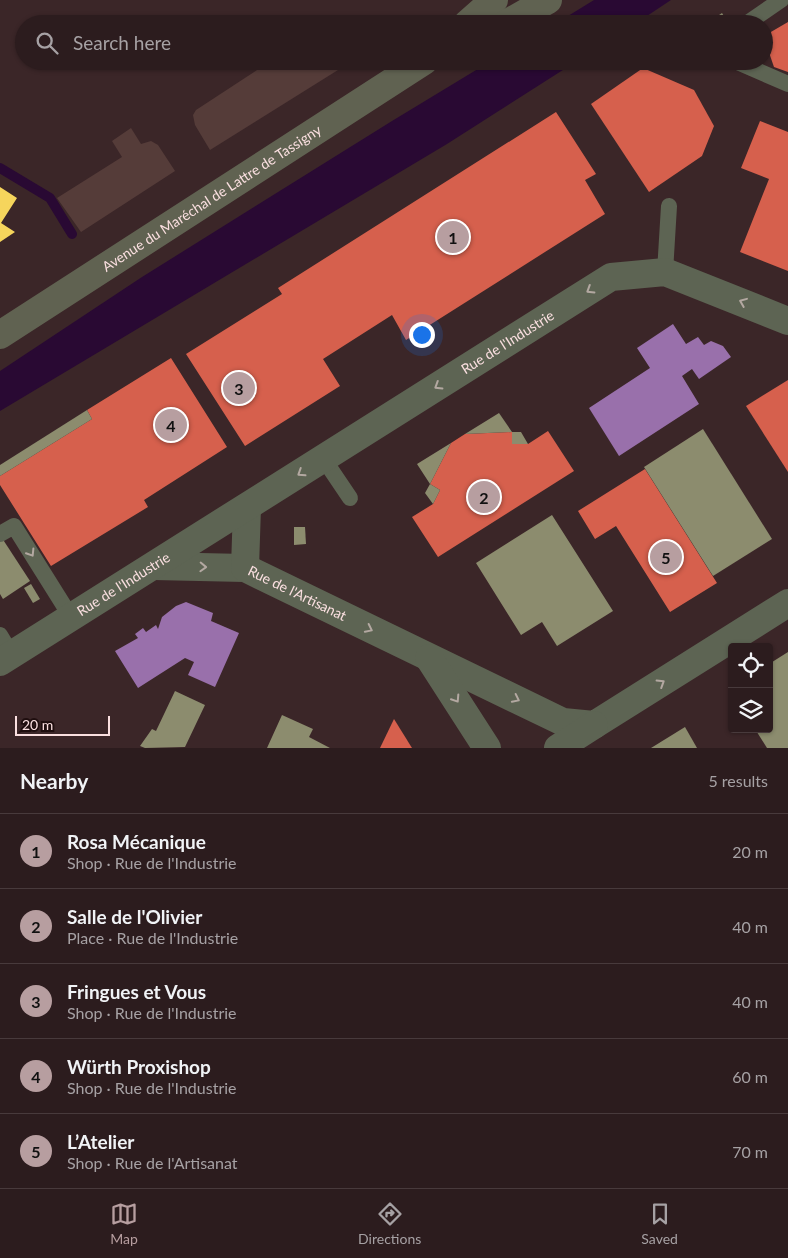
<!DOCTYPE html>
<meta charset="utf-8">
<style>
body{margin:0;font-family:Lato,sans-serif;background:#342527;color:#f1f3f6}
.controls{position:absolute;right:15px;bottom:15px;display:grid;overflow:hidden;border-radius:5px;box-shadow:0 1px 4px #0004}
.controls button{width:45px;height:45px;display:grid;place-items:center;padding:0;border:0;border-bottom:1px solid #483a3c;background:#2c1c1e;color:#f1f3f6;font:25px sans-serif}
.scale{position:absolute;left:15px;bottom:12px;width:95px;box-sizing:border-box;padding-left:5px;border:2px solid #fadfe0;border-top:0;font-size:14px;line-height:18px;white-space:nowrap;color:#fadfe0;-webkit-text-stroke:4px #1f0e0f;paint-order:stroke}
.you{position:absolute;left:421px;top:334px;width:18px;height:18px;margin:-12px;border:4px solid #fff;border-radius:50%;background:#1a73e8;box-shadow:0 0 0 8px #1a73e833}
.badge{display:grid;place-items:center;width:32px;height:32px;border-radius:50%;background:#b79ea0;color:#111;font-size:16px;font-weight:700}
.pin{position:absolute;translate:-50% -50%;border:2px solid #fff;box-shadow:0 1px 5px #0006}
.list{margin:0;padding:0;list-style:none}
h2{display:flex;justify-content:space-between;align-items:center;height:65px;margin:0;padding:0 20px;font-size:21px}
h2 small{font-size:16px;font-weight:400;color:#a6a1a4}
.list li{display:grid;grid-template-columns:32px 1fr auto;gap:15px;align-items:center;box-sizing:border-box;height:75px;padding:0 20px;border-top:1px solid #483a3c}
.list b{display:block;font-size:19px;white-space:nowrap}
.list p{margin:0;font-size:16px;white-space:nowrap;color:#a6a1a4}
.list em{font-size:16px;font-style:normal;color:#a6a1a4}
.icon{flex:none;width:28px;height:28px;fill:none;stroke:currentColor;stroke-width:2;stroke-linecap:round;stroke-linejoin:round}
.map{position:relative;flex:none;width:788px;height:748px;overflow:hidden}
.search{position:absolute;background:#2c1c1e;box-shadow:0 1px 4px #0004;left:15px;right:15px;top:15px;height:55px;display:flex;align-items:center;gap:12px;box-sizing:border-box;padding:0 18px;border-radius:28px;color:#a6a1a4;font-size:19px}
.sheet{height:440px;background:#2c1c1e}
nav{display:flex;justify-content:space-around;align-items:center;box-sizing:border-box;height:70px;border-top:1px solid #483a3c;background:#2c1c1e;font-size:14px;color:#a6a1a4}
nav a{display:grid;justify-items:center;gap:2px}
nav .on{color:#b79ea0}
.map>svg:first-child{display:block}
</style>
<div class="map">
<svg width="788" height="748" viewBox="0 0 788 748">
<rect width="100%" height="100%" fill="#3b2628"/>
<g fill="#290933">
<path d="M 594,0 L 671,0 L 635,24 L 555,24 Z"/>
<path d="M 491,61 L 577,61 L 447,144 L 0,411 L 0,371 L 142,277 L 392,121 Z"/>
</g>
<path fill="#f6d55c" d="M 0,187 L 17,198 L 1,223 L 15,232 L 0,242 Z"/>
<g fill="#d6604d">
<path d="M 788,22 L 788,72 L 774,67 L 764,38 L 764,36 Z"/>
<path d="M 643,68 L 694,90 L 714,126 L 702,156 L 649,192 L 591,104 Z"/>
<path d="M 556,112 L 596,174 L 585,180 L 605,214 L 406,340 L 392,315 L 323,359 L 340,386 L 245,446 L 186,354 L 282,294 L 278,288 Z"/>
<path d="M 760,121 L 788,132 L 788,271 L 740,252 L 769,179 L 741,168 Z"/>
<path d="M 171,358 L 227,447 L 144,500 L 148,507 L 51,566 L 0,485 L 0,476 L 92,419 L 87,410 Z"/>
<path d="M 788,380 L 788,472 L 746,406 Z"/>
<path d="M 548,431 L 574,471 L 438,557 L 412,517 L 433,504 L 440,490 L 430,484 L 451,443 L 465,434 L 512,432 L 512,444 L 528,444 Z"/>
<path d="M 645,469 L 717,583 L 670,612 L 616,526 L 595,539 L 578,511 Z"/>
<path d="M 394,719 L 412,748 L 380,748 Z"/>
</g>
<g fill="#9970ab">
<path d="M 673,324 L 686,344 L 698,337 L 704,345 L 711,341 L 723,346 L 731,357 L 699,379 L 692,369 L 682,376 L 699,404 L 619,456 L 589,408 L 650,368 L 637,348 Z"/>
<path d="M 186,602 L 213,613 L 211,621 L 239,633 L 215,687 L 188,675 L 194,662 L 185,658 L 138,688 L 115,651 L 138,638 L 135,634 L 143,628 L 146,632 L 156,625 L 158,629 L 162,617 L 176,606 Z"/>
</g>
<g fill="#8c8c6e">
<path d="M 722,13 L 729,24 L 706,24 Z"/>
<path d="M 713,61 L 727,61 L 717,68 Z"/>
<path d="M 87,410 L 92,419 L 0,476 L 0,465 Z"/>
<path d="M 499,413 L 512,432 L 521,432 L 528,444 L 512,444 L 512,432 L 465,434 Z"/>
<path d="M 703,429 L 772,539 L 713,576 L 644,467 Z"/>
<path d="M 451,443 L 430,484 L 440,490 L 433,504 L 425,493 L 430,484 L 417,464 Z"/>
<path d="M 552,515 L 613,611 L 557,646 L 542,622 L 521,635 L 476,563 Z"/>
<path d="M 294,527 L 305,527 L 306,544 L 294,545 Z"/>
<path d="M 0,535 L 30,581 L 3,599 L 0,594 Z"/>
<path d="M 31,584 L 40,599 L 33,603 L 24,588 Z"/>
<path d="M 788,652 L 788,748 L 767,748 L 755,729 L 769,729 L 769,664 Z"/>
<path d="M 175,691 L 205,705 L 185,747 L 145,748 L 140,746 L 152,729 L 156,731 Z"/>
<path d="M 282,715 L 313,729 L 309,737 L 330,748 L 267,748 Z"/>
<path d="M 685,727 L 697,748 L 651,748 Z"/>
</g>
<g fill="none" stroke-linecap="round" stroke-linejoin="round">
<path stroke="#290933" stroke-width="10" d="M 0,168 L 50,198 L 72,234"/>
</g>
<g fill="#553c39">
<path d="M 271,61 L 324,61 L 338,70 L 210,150 L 195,125 L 193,115 L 196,110 Z"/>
<path d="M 131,128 L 141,144 L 151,141 L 158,145 L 175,171 L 81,232 L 57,198 L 122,157 L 112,141 Z"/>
</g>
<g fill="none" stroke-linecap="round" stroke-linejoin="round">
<g stroke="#5d6453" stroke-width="16">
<path d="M 746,24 L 781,0"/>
<path d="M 735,61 L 788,84"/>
<path d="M 665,272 L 669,206"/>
<path d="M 323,458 L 350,498"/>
<path d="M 0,534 L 14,526 L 71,617"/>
<path d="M 0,635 L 12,655"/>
</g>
<g stroke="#5d6453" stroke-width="28">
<path id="s1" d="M 154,566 L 245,568 L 563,722 L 594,725 L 788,603"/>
<path d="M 245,568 L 247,507"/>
<path d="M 429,658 L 487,748"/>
<path id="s2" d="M 0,662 L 611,277 L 665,272 L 788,321"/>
<path d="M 558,748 L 594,725"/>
</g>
<g stroke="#606251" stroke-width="28">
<path d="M 467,24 L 494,0"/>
<path d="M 506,24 L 548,0"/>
<path id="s3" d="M 0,335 L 424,61"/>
</g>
</g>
<defs><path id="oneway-chevron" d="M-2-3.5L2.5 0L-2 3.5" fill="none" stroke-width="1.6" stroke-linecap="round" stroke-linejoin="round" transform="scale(1.25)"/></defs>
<g stroke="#b3a8a1">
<use href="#oneway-chevron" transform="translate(590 290) rotate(148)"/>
<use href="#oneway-chevron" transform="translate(743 302) rotate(-158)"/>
<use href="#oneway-chevron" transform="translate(438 386) rotate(148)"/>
<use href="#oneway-chevron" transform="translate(301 473) rotate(147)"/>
<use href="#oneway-chevron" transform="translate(31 553) rotate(58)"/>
<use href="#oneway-chevron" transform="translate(203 567) rotate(2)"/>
<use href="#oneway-chevron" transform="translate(369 629) rotate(26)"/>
<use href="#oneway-chevron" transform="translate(661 683) rotate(-32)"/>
<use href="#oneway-chevron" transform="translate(456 699) rotate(57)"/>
<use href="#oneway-chevron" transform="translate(516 699) rotate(26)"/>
</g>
<g text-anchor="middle" stroke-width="5" stroke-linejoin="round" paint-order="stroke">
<g font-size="14" fill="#fadfe0" stroke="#1f0e0f">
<text dy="5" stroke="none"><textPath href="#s3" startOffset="252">Avenue du Maréchal de Lattre de Tassigny</textPath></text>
<text dy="5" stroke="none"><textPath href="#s2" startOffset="600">Rue de l'Industrie</textPath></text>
<text dy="5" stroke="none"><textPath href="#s2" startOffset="146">Rue de l'Industrie</textPath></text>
<text dy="5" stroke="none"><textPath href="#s1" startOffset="149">Rue de l'Artisanat</textPath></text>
</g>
</g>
</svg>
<div class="controls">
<button><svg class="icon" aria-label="locate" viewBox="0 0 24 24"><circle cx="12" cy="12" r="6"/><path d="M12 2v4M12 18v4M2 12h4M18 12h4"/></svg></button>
<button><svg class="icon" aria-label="layers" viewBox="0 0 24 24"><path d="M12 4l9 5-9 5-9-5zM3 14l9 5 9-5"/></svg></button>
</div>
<div class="scale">20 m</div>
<div class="you"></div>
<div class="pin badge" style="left:453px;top:237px">1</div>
<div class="pin badge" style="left:484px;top:497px">2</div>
<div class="pin badge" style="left:239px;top:388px">3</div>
<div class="pin badge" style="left:171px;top:425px">4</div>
<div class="pin badge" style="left:666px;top:557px">5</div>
<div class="search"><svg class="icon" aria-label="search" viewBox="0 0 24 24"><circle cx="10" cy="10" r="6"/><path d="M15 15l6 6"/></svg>Search here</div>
</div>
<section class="sheet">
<h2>Nearby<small>5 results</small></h2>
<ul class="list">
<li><span class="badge">1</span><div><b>Rosa Mécanique</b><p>Shop · Rue de l'Industrie</p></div><em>20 m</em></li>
<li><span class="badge">2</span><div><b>Salle de l'Olivier</b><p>Place · Rue de l'Industrie</p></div><em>40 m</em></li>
<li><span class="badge">3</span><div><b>Fringues et Vous</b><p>Shop · Rue de l'Industrie</p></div><em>40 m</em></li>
<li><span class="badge">4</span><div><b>Würth Proxishop</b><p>Shop · Rue de l'Industrie</p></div><em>60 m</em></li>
<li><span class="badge">5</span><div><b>L’Atelier</b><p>Shop · Rue de l'Artisanat</p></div><em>70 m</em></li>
</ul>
</section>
<nav>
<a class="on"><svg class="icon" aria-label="map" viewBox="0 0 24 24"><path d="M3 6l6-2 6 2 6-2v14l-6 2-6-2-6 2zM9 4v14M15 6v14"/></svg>Map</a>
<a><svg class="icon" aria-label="directions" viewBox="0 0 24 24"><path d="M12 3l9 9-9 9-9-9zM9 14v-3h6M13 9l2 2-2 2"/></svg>Directions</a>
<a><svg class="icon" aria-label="saved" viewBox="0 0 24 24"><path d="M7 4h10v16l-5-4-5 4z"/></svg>Saved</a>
</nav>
